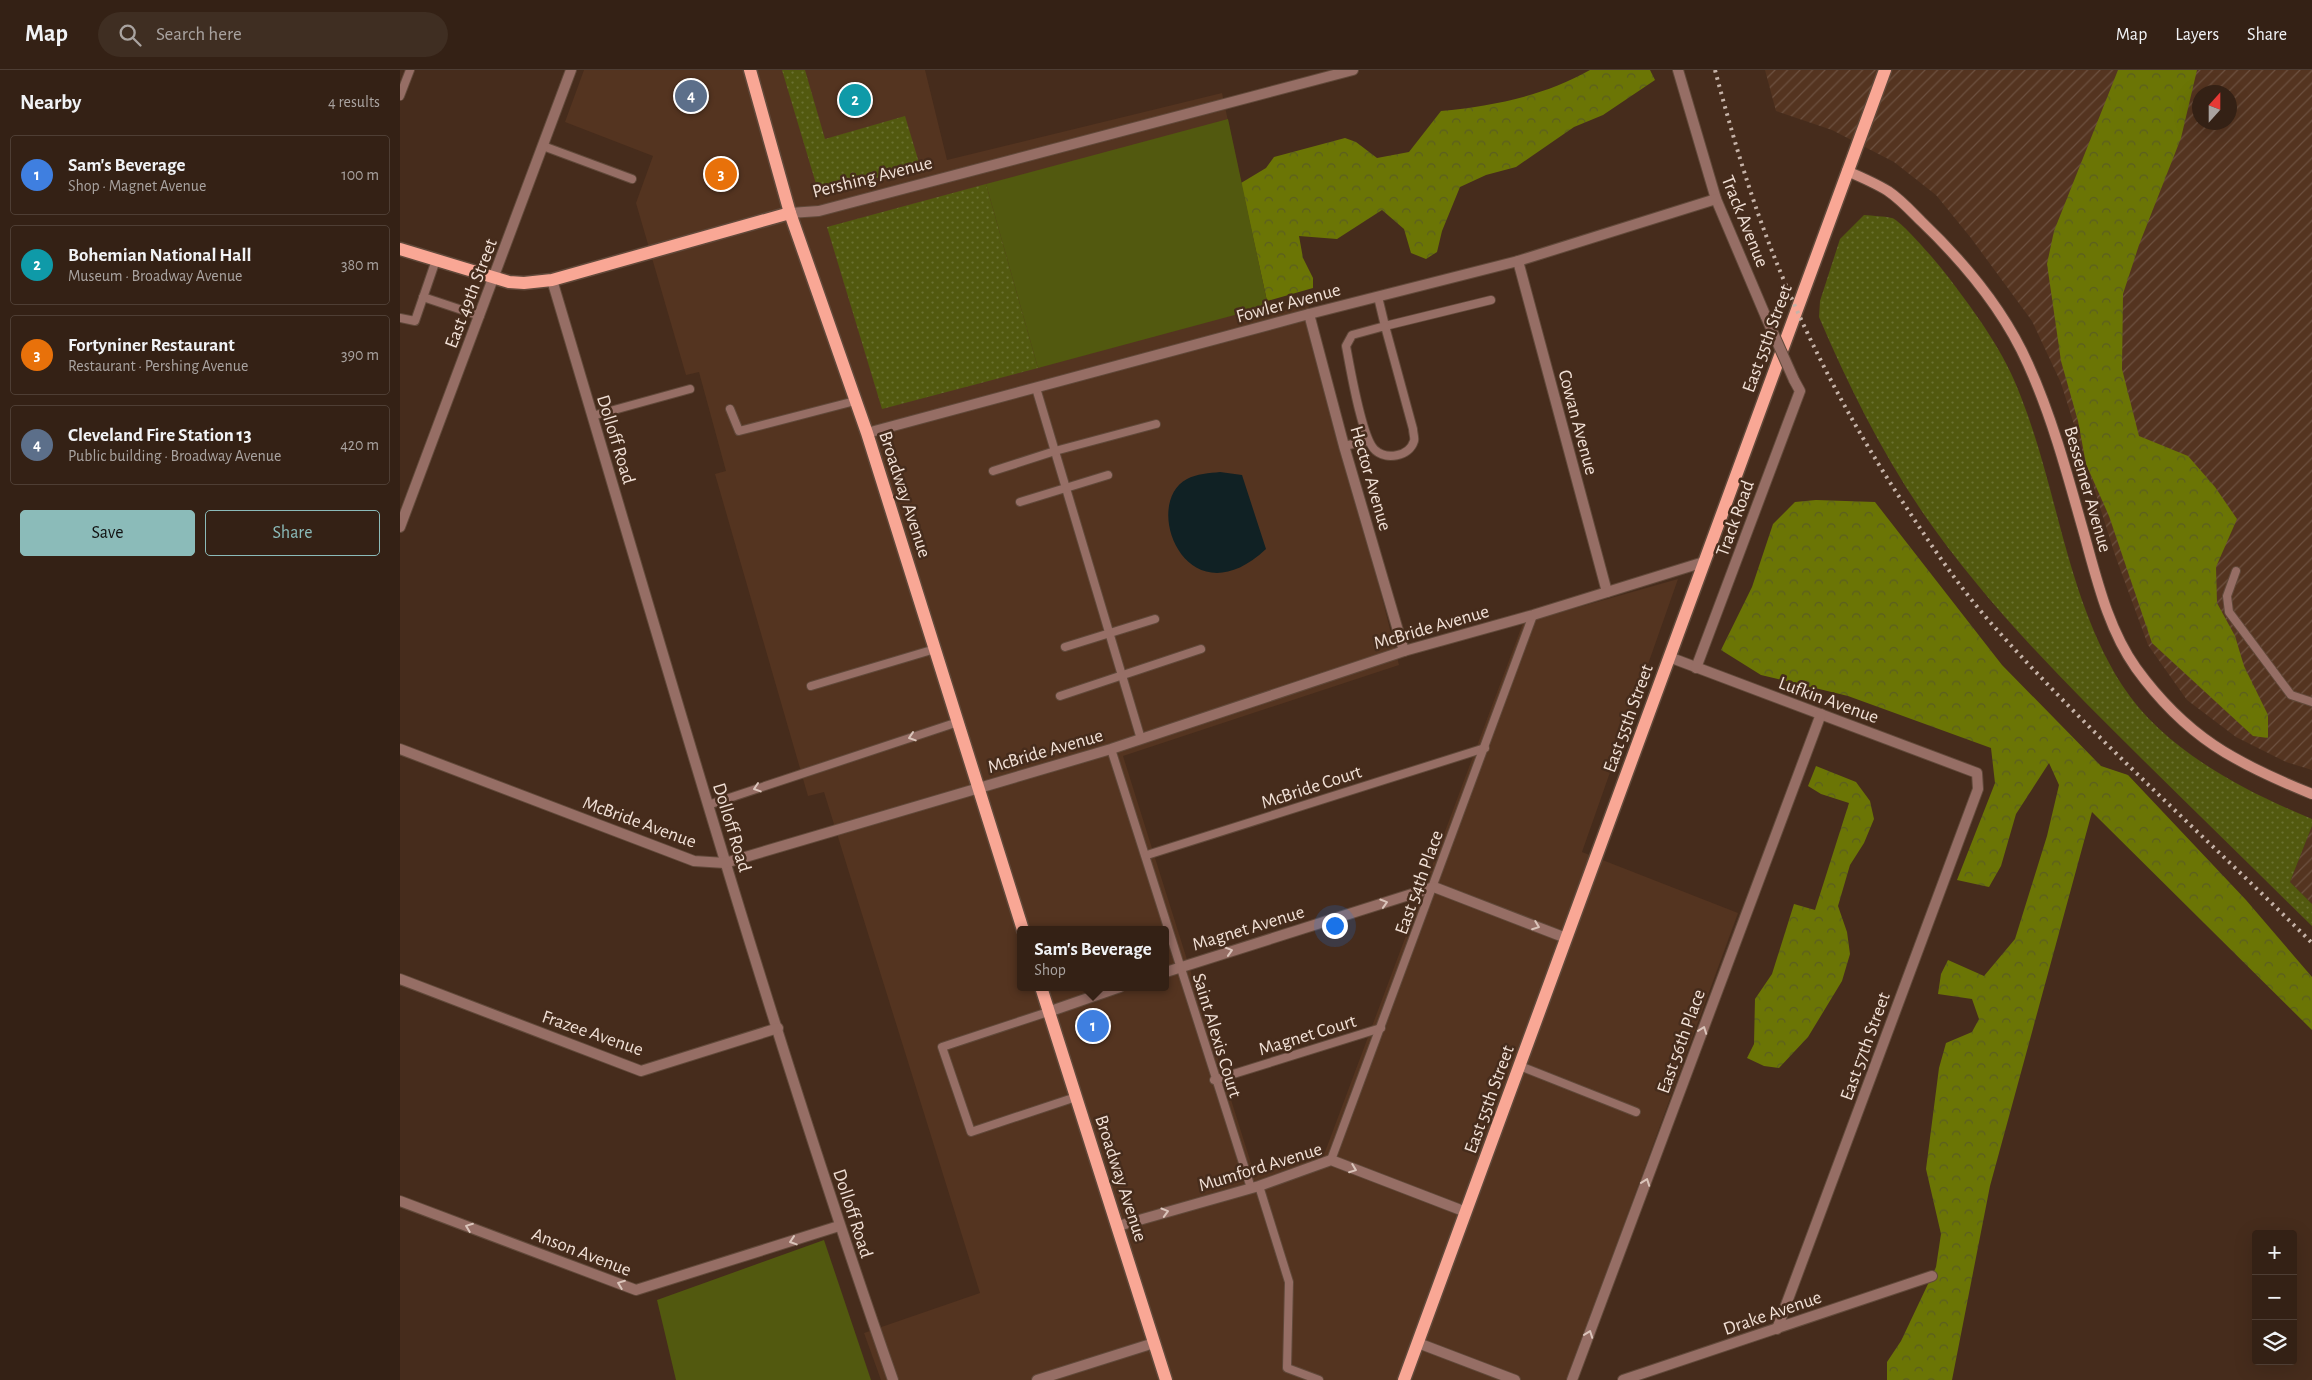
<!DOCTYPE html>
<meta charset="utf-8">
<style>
body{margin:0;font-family:"Alegreya Sans",sans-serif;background:#3f2e22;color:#f1f3f6}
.controls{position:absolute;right:15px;bottom:15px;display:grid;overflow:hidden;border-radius:5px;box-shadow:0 5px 20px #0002}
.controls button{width:45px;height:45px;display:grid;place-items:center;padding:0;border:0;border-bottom:1px solid #4e3e34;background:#342115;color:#f1f3f6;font:25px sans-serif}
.compass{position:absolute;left:1792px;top:15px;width:45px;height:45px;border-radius:50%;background:#342115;box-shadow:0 5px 20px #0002;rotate:21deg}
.you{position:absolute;left:934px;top:855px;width:18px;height:18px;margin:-12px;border:4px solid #fff;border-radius:50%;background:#1a73e8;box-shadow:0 0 0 8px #1a73e833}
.badge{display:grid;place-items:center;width:32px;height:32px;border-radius:50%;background:#8bbbb9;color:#fff;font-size:16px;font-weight:700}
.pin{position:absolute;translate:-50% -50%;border:2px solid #fff;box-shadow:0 1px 5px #0006}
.popup{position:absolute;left:617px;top:856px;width:152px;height:65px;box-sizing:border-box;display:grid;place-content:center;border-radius:5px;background:#342115;filter:drop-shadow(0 1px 4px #0005);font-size:16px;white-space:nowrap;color:#a9a3a0}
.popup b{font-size:19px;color:#f1f3f6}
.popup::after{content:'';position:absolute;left:50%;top:100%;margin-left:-10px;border:10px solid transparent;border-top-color:#342115}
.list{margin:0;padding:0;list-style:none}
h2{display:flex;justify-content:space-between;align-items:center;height:65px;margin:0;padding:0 20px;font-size:21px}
h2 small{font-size:16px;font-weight:400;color:#a9a3a0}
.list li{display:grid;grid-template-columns:32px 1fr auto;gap:15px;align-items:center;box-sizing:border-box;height:80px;margin:0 10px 10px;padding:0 10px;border:1px solid #4e3e34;border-radius:5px}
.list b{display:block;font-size:19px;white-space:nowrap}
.list p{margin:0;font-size:16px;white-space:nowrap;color:#a9a3a0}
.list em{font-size:16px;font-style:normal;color:#a9a3a0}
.actions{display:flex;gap:10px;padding:15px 20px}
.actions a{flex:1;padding:11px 0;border:1px solid #8bbbb9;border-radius:5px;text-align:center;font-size:18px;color:#8bbbb9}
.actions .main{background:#8bbbb9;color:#111}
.icon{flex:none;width:28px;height:28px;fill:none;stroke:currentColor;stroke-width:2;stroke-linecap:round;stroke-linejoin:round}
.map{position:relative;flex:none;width:1912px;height:1310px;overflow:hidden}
header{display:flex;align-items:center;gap:30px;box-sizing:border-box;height:70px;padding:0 25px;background:#342115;border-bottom:1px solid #4e3e34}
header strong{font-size:24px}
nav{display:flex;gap:28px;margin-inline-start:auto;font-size:18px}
.search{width:350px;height:45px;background:#3f2e22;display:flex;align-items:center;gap:12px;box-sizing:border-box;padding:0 18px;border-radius:28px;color:#a9a3a0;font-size:19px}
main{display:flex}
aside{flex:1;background:#342115}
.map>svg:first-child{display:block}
</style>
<header>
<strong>Map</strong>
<div class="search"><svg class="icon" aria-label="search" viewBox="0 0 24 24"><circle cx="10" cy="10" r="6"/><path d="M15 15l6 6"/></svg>Search here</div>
<nav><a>Map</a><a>Layers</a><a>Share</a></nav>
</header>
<main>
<aside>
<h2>Nearby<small>4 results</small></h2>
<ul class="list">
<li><span class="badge" style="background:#3f7fe0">1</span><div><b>Sam's Beverage</b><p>Shop · Magnet Avenue</p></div><em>100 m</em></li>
<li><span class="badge" style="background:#0f9aa8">2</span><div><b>Bohemian National Hall</b><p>Museum · Broadway Avenue</p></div><em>380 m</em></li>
<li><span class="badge" style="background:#e8710a">3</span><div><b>Fortyniner Restaurant</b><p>Restaurant · Pershing Avenue</p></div><em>390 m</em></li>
<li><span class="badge" style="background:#5c6f8a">4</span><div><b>Cleveland Fire Station 13</b><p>Public building · Broadway Avenue</p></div><em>420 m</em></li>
</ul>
<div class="actions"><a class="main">Save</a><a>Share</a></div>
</aside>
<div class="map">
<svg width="1912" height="1310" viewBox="0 0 1912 1310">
<defs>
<pattern id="industrial-furrows" width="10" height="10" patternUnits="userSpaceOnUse" patternTransform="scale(1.25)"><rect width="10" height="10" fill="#543420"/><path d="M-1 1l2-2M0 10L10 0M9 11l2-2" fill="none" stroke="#6d5140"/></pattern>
<pattern id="grass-dots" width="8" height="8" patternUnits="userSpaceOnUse" patternTransform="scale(1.25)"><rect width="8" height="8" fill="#52590f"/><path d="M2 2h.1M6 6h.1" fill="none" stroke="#6b7131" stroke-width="1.8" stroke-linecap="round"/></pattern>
<pattern id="forest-crowns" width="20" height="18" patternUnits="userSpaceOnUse" patternTransform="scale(1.25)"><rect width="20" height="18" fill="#6b7505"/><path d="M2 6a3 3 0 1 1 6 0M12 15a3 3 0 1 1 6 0" fill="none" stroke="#5b5e20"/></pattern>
</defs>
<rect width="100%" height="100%" fill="#462c1c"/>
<path fill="#543420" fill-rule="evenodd" d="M 184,0 L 525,0 L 547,90 L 822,23 L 870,245 L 908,234 L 999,595 L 723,686 L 855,1106 L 925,1082 L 1123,553 L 1278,509 L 1182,782 L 1338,843 L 1167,1310 L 481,1310 L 464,1263 L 580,1223 L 424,722 L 408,726 L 315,404 L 326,401 L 299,302 L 286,305 L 236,133 L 253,86 L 165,52 ZM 620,860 L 766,860 L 766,917 L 620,917 Z"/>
<g fill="url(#industrial-furrows)" fill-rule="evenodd">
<path d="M 1365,0 L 1912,0 L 1912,700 L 1886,692 L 1836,667 L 1787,630 L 1748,575 L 1715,485 L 1661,313 L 1632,251 L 1571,168 L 1536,125 L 1494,92 L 1432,60 L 1376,41 ZM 1800,22 L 1830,22 L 1830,52 L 1800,52 Z"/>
<path d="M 1912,756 L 1912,834 L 1890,812 Z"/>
</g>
<g fill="url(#grass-dots)">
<path d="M 382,0 L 405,0 L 425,69 L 505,46 L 520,96 L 419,124 Z"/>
<path d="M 586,114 L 638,298 L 482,339 L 427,157 Z"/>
<path d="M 1464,145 C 1473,146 1483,146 1492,148 C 1502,151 1541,197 1549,208 C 1577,245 1605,283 1621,327 C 1658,421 1667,529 1722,615 C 1764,680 1844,721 1912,749 L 1912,756 L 1890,812 L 1912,834 L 1912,856 C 1855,800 1799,745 1742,689 C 1664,612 1586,534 1523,443 C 1481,381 1448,315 1419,247 L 1420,231 L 1440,169 Z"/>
</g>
<g fill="url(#forest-crowns)">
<path d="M 1190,0 L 1250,0 L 1255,10 L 1203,45 L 1174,57 L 1116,97 L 1086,105 L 1060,117 L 1042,161 L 1037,182 L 1026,189 L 1011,183 L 1004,159 L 982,140 L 937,169 L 899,166 L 903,188 L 913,208 L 913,218 L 867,231 L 841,113 L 866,98 L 874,87 L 945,68 L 956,72 L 977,88 L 1009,82 L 1041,41 C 1093,36 1144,26 1190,0 Z"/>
<path d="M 1718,0 L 1797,0 L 1781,68 L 1739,175 L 1723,224 L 1722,299 L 1739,366 L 1788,386 L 1815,417 L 1837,449 L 1816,497 L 1817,533 L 1835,566 L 1844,596 L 1868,645 L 1868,668 L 1853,666 L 1752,573 L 1709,446 L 1686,394 L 1678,351 L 1661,291 L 1647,194 L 1654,161 Z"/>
<path d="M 1416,430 L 1475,432 L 1602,595 L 1701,696 L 1728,705 L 1846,830 L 1912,907 L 1912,960 L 1692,742 L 1590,1116 L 1552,1310 L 1487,1310 L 1487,1292 L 1501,1271 L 1536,1197 L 1541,1164 L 1526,1099 L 1539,998 L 1546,973 L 1572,962 L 1579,949 L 1572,929 L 1538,924 L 1541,904 L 1548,890 L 1584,906 L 1615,869 L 1647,766 L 1659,715 L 1649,693 L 1616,744 L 1601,796 L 1589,817 L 1557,810 L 1595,713 L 1591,678 L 1448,626 L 1361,605 L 1321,580 L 1352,517 L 1373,454 L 1395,432 Z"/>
<path d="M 1416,696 L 1456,712 L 1470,731 L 1474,749 L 1464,773 L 1450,795 L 1438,836 L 1447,862 L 1450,884 L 1442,911 L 1408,967 L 1379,998 L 1364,996 L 1347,988 L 1354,974 L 1355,929 L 1372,904 L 1394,834 L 1415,840 L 1449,733 L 1421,724 L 1408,716 Z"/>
</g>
<g fill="#52590f">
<path d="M 828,49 L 868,236 L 638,298 L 586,114 Z"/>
<path d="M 424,1170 L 471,1310 L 276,1310 L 257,1230 Z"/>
</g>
<path fill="#102124" d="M 820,402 L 842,405 L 866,479 C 787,553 740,434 787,409 C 796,404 810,403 820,402 Z"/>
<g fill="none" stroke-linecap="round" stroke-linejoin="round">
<defs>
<g id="lane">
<path d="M 0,26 L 10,0"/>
<path d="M 143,76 L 232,109"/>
<path d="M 23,227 L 80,246"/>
<path d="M 978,227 L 985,256 L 1091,230"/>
<path d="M 0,248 L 15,251 L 36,190"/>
<path d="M 985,256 L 1013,359 C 1013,363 1015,368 1014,371 C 1009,387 986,390 975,380 C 962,369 950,297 946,276 L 952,265 Z"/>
<path d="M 636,318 L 741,669"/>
<path d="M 330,339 L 339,361 L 455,331"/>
<path d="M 192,346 L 290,319"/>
<path d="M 944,376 L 967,371"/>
<path d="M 593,401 L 655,381 L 756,354"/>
<path d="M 620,432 L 708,405"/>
<path d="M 1836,501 L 1827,526 L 1829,542 L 1891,625 L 1912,632"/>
<path d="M 665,577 L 755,549"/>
<path d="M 411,616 L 535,579"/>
<path d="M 660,626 L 801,579"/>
<path d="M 711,679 L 851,1118"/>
<path d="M 308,735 L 558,652"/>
<path d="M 747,785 L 1085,678"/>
<path d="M 648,942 L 542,977 L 571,1062 L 676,1027"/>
<path d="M 1120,996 L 1236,1042"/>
<path d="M 814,1010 L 981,958"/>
<path d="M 931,1090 L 1133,545"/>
<path d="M 859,1116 L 889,1212 L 887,1298 L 919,1310"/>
</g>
<g id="street">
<path d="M 1278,0 L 1316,129 L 1366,247"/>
<path d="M 390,143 L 419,141 L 953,0"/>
<path d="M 1118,191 L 1207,522"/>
<path d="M 152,210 C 262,578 366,947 493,1310"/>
<path d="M 909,244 L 944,376 L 1004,581"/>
<path d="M 467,363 L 909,244 L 1118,191 L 1316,129"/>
<path d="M 0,457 L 171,0"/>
<path d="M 1269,587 L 1577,703 L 1578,719 L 1377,1259"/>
<path d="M 1296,598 L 1400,321 L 1394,310"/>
<path d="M 0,679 L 294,791 L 325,793 L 711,679 L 1004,581 L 1133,545 L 1304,492"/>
<path d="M 766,902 L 1034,817 L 1166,868"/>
<path d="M 0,909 L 241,1001 L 378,958"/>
<path d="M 648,942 L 720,917"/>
<path d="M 0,1131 L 236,1220 L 439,1156"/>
<path d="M 718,1156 L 859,1116 L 931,1090 L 1066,1142"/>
<path d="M 1018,1273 L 1115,1310"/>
<path d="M 637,1310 L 754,1273"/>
<path d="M 1172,1310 L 1421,644"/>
<path d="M 1223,1310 L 1532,1206"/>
</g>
<path id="secondary" d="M 1447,101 C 1461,107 1475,113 1488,121 C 1500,129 1511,141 1521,151 C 1564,192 1604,240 1628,294 C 1651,345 1666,399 1681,453 C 1695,501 1706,556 1736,598 C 1786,667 1835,693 1912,724"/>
<g id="primary">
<path d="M 350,0 L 390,143 L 467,363 L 623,860"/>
<path d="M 0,179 L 109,212 L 124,213 L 152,210 L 390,143"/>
<path d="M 641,917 L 766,1310"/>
<path d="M 1004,1310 L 1485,0"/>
</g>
</defs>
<use href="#lane" stroke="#61493a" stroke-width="10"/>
<use href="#street" stroke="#61493a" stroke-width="12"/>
<use href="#secondary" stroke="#61493a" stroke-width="12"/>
<use href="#primary" stroke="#61493a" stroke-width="15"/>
<use href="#lane" stroke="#966e65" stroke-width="8"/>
<use href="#street" stroke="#966e65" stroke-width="10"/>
<use href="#secondary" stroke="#ce8e80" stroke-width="10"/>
<use href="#primary" stroke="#f9a795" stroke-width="12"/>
<path stroke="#c6b3a8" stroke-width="4" stroke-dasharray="2.5 5" stroke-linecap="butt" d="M 1315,0 C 1333,68 1353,136 1380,201 C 1416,289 1463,374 1516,452 C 1539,487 1563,521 1590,552 C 1691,666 1805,766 1912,873"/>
<defs>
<path id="street-bridge" d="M 1366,247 L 1394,310"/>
</defs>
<use href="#street-bridge" stroke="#61493a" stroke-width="12" stroke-linecap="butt"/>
<use href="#street-bridge" stroke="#966e65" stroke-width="10"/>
</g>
<defs><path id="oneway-chevron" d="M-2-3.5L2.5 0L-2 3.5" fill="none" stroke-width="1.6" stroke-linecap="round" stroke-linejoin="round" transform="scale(1.25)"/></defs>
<g stroke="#dac4ba">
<use href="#oneway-chevron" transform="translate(512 667) rotate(162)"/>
<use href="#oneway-chevron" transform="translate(357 718) rotate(162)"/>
<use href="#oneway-chevron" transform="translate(984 833) rotate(-17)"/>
<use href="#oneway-chevron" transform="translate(1136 856) rotate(21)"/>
<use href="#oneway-chevron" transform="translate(829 881) rotate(-17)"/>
<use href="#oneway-chevron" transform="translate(1303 960) rotate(-70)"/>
<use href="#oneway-chevron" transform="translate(953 1099) rotate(21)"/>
<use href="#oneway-chevron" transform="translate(1246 1112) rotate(-70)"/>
<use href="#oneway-chevron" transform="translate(765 1142) rotate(-16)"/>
<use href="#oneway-chevron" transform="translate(69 1157) rotate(-159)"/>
<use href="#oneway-chevron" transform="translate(393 1171) rotate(162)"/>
<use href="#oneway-chevron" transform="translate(221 1214) rotate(-159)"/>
<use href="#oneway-chevron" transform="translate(1189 1264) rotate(-70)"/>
</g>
<g text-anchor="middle" stroke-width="5" stroke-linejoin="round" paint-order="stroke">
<g font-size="19" fill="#f1e0d6" stroke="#462c1c">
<text transform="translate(472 106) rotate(-14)" y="7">Pershing Avenue</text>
<text transform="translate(1346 151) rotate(68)" y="7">Track Avenue</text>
<text transform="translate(70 223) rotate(-69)" y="7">East 49th Street</text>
<text transform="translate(888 232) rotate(-15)" y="7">Fowler Avenue</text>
<text transform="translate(1366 268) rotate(-70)" y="7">East 55th Street</text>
<text transform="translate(1179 352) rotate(75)" y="7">Cowan Avenue</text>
<text transform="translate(217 369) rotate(73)" y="7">Dolloff Road</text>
<text transform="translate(972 408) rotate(74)" y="7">Hector Avenue</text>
<text transform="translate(1689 419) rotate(74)" y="7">Bessemer Avenue</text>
<text transform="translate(506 424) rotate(72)" y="7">Broadway Avenue</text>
<text transform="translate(1334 448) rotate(-70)" y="7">Track Road</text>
<text transform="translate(1031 556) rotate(-16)" y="7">McBride Avenue</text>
<text transform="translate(1429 629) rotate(20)" y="7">Lufkin Avenue</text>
<text transform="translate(1227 648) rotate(-70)" y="7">East 55th Street</text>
<text transform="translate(645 680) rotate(-16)" y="7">McBride Avenue</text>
<text transform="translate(911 716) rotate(-18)" y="7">McBride Court</text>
<text transform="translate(240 751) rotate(20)" y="7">McBride Avenue</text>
<text transform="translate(333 757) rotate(73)" y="7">Dolloff Road</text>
<text transform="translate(1018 812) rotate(-70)" y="7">East 54th Place</text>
<text transform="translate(848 857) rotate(-17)" y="7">Magnet Avenue</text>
<text transform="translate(193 962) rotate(19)" y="7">Frazee Avenue</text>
<text transform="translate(907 964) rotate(-17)" y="7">Magnet Court</text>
<text transform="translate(818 965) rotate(73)" y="7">Saint Alexis Court</text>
<text transform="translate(1280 971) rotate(-70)" y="7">East 56th Place</text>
<text transform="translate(1464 976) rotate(-70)" y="7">East 57th Street</text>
<text transform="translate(1088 1029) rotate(-70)" y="7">East 55th Street</text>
<text transform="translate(860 1096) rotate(-17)" y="7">Mumford Avenue</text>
<text transform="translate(722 1108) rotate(72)" y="7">Broadway Avenue</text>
<text transform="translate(454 1143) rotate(72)" y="7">Dolloff Road</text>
<text transform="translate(182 1181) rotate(21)" y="7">Anson Avenue</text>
<text transform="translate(1372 1242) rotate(-19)" y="7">Drake Avenue</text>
</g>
</g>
</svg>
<div class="controls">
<button>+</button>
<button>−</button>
<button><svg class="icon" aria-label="layers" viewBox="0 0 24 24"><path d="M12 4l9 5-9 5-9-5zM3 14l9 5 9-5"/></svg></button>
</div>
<svg class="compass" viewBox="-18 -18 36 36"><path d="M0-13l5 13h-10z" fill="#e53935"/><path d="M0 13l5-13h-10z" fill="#a9a3a0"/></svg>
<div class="you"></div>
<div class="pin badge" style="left:693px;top:956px;background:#3f7fe0">1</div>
<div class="popup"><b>Sam's Beverage</b>Shop</div>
<div class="pin badge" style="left:455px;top:30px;background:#0f9aa8">2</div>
<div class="pin badge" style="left:321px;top:104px;background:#e8710a">3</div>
<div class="pin badge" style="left:291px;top:26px;background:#5c6f8a">4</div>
</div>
</main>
